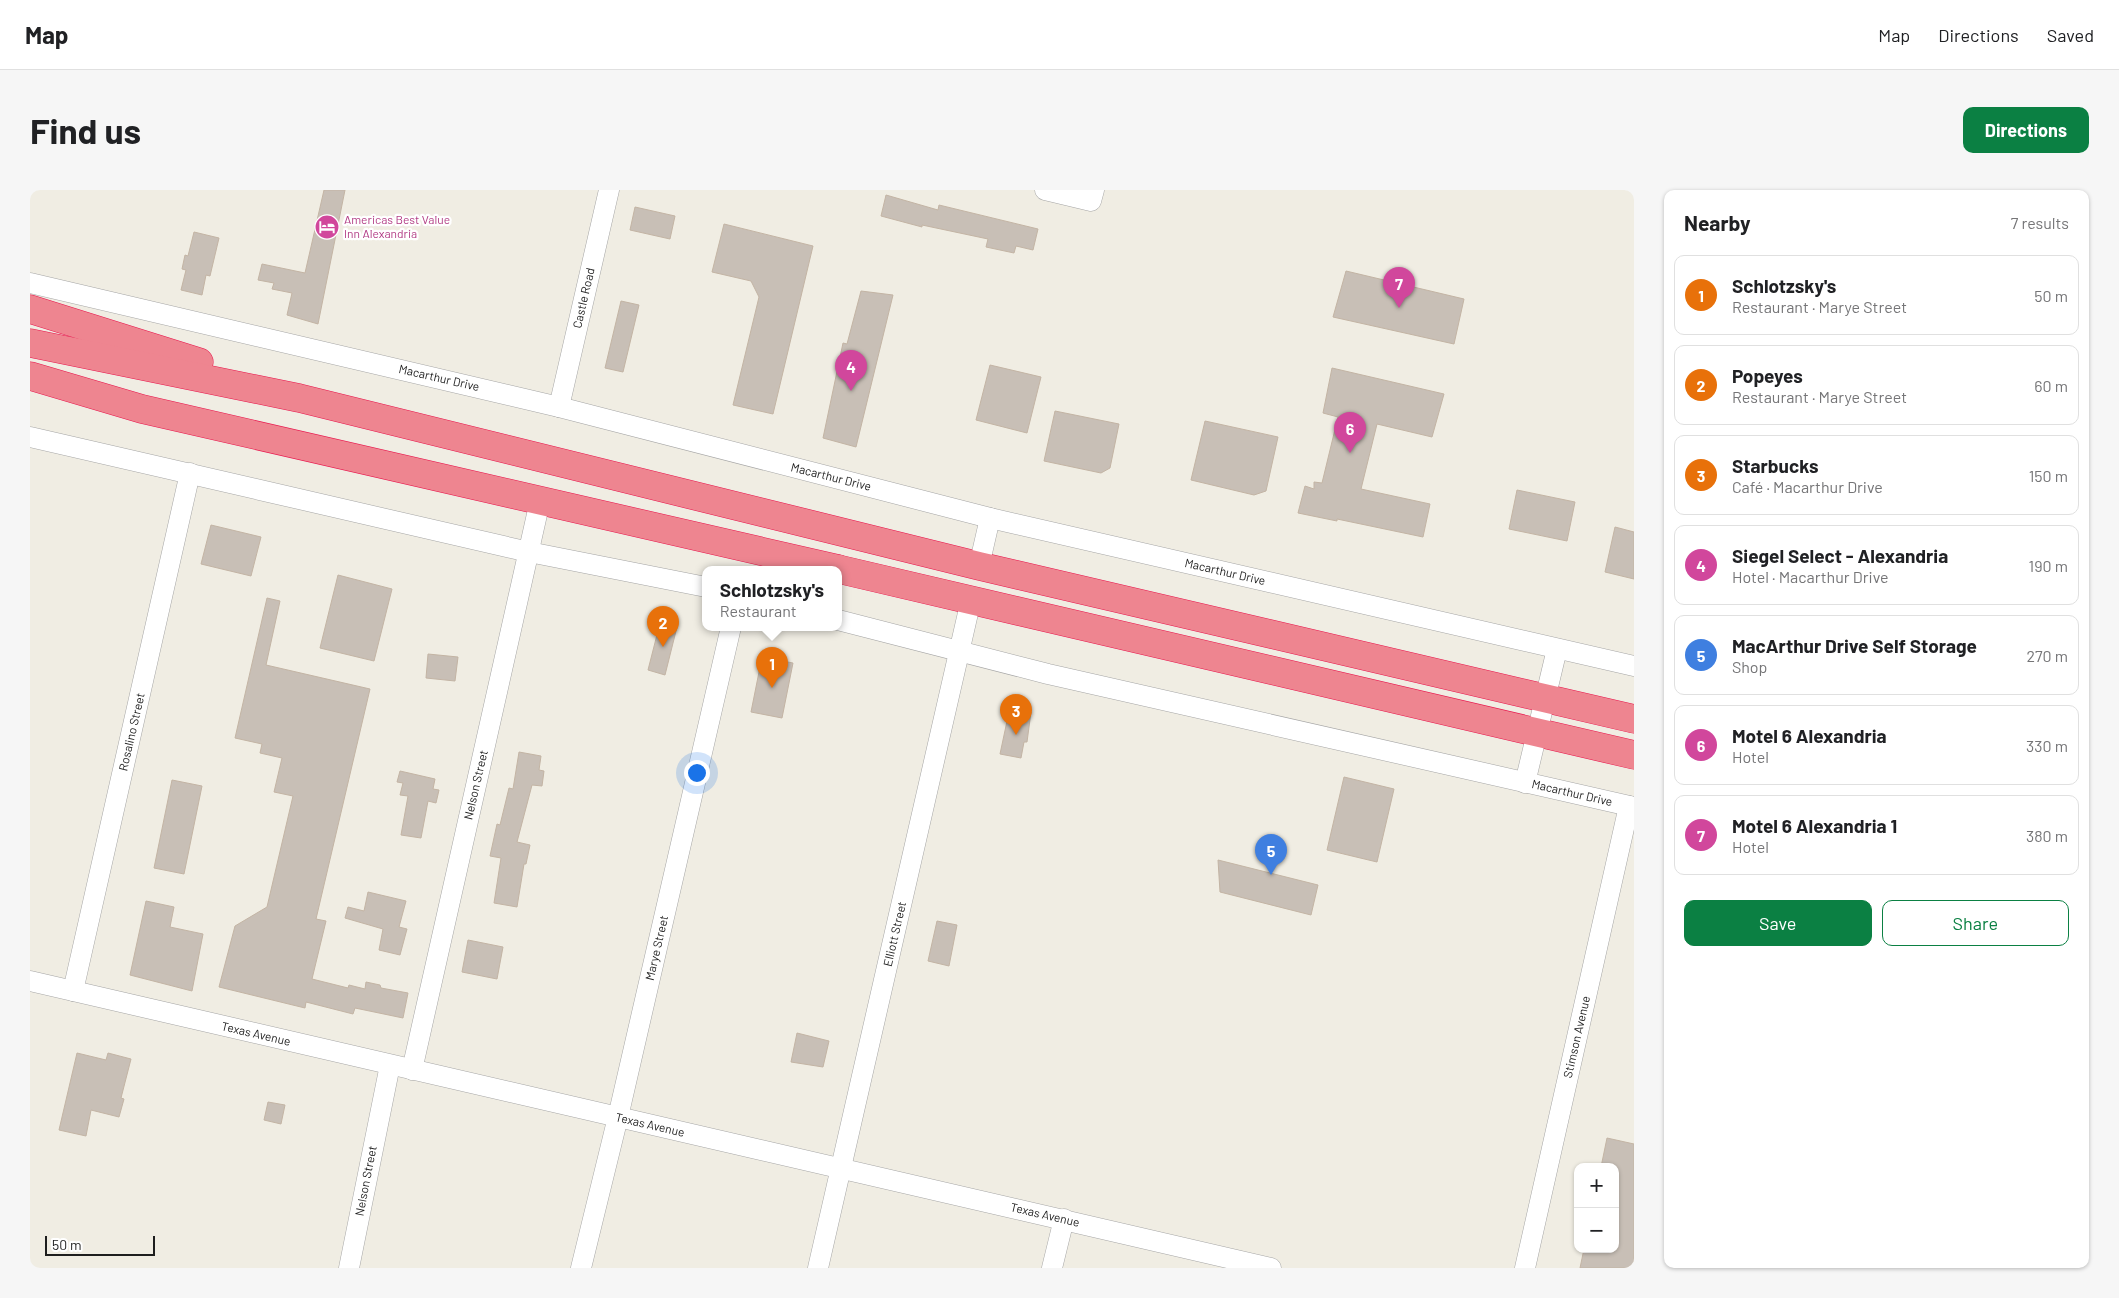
<!DOCTYPE html>
<meta charset="utf-8">
<style>
body{margin:0;font-family:Barlow,sans-serif;background:#f6f6f6;color:#202124}
.controls{position:absolute;right:15px;bottom:15px;display:grid;overflow:hidden;border-radius:10px;box-shadow:0 1px 4px #0004}
.controls button{width:45px;height:45px;display:grid;place-items:center;padding:0;border:0;border-bottom:1px solid #e0e0e0;background:#fff;color:#202124;font:25px sans-serif}
.scale{position:absolute;left:15px;bottom:12px;width:110px;box-sizing:border-box;padding-left:5px;border:2px solid #1e1e1e;border-top:0;font-size:14px;line-height:18px;white-space:nowrap;color:#1e1e1e;-webkit-text-stroke:4px #fff;paint-order:stroke}
.you{position:absolute;left:666px;top:582px;width:18px;height:18px;margin:-12px;border:4px solid #fff;border-radius:50%;background:#1a73e8;box-shadow:0 0 0 8px #1a73e833}
.badge{display:grid;place-items:center;width:32px;height:32px;border-radius:50%;background:#0b8043;color:#fff;font-size:16px;font-weight:700}
.pin{position:absolute;translate:-50% -41px;filter:drop-shadow(0 1px 2px #0008)}
.pin::after{content:'';position:absolute;top:26px;width:18px;height:15px;background:inherit;clip-path:polygon(0 0,100% 0,50% 100%)}
.popup{position:absolute;left:672px;top:376px;width:140px;height:65px;box-sizing:border-box;display:grid;place-content:center;border-radius:10px;background:#fff;filter:drop-shadow(0 1px 4px #0005);font-size:16px;white-space:nowrap;color:#757577}
.popup b{font-size:19px;color:#202124}
.popup::after{content:'';position:absolute;left:50%;top:100%;margin-left:-10px;border:10px solid transparent;border-top-color:#fff}
.list{margin:0;padding:0;list-style:none}
h2{display:flex;justify-content:space-between;align-items:center;height:65px;margin:0;padding:0 20px;font-size:21px}
h2 small{font-size:16px;font-weight:400;color:#757577}
.list li{display:grid;grid-template-columns:32px 1fr auto;gap:15px;align-items:center;box-sizing:border-box;height:80px;margin:0 10px 10px;padding:0 10px;border:1px solid #e0e0e0;border-radius:10px}
.list b{display:block;font-size:19px;white-space:nowrap}
.list p{margin:0;font-size:16px;white-space:nowrap;color:#757577}
.list em{font-size:16px;font-style:normal;color:#757577}
.actions{display:flex;gap:10px;padding:15px 20px}
.actions a{flex:1;padding:11px 0;border:1px solid #0b8043;border-radius:10px;text-align:center;font-size:18px;color:#0b8043}
.actions .main{background:#0b8043;color:#fff}
.map{position:relative;flex:none;width:1604px;height:1078px;overflow:hidden;border-radius:10px}
header{display:flex;align-items:center;gap:30px;box-sizing:border-box;height:70px;padding:0 25px;background:#fff;border-bottom:1px solid #e0e0e0}
header strong{font-size:24px}
nav{display:flex;gap:28px;margin-inline-start:auto;font-size:18px}
.intro{display:flex;align-items:center;justify-content:space-between;box-sizing:border-box;height:120px;padding:0 30px}
h1{margin:0;font-size:35px}
.button{padding:12px 22px;border-radius:10px;background:#0b8043;color:#fff;font-size:18px;font-weight:700}
main{display:flex;gap:30px;padding:0 30px}
aside{flex:1;background:#fff;border-radius:10px;box-shadow:0 1px 4px #0004}
.map>svg:first-child{display:block}
</style>
<header>
<strong>Map</strong>
<nav><a>Map</a><a>Directions</a><a>Saved</a></nav>
</header>
<div class="intro"><h1>Find us</h1><a class="button">Directions</a></div>
<main>
<div class="map">
<svg width="1604" height="1078" viewBox="0 0 1604 1078">
<rect width="100%" height="100%" fill="#f0ede3"/>
<g fill="#c8bfb6" stroke="#c3b4a4">
<path d="M 294,0 L 315,0 L 288,134 L 257,125 L 262,103 L 242,99 L 244,93 L 228,90 L 232,74 L 275,83 Z"/>
<path d="M 856,5 L 908,20 L 909,15 L 1008,39 L 1003,60 L 986,56 L 984,63 L 956,57 L 958,49 L 892,35 L 892,37 L 851,26 Z"/>
<path d="M 605,17 L 645,26 L 640,49 L 600,40 Z"/>
<path d="M 694,34 L 783,56 L 743,224 L 703,215 L 729,107 L 721,91 L 682,82 Z"/>
<path d="M 164,42 L 189,48 L 180,86 L 176,85 L 172,105 L 151,100 L 156,80 L 152,79 L 155,65 L 158,66 Z"/>
<path d="M 1316,81 L 1434,109 L 1424,154 L 1303,127 Z"/>
<path d="M 831,101 L 863,105 L 826,257 L 793,248 L 813,153 L 817,154 Z"/>
<path d="M 591,111 L 609,115 L 593,182 L 575,178 Z"/>
<path d="M 960,175 L 1011,187 L 997,243 L 946,230 Z"/>
<path d="M 1302,178 L 1414,204 L 1402,247 L 1347,234 L 1331,299 L 1400,314 L 1393,347 L 1307,329 L 1307,331 L 1268,323 L 1275,296 L 1284,299 L 1284,292 L 1292,293 L 1308,227 L 1293,223 Z"/>
<path d="M 1025,221 L 1089,234 L 1080,278 L 1071,283 L 1014,271 Z"/>
<path d="M 1175,231 L 1248,247 L 1236,301 L 1224,305 L 1161,290 Z"/>
<path d="M 1487,300 L 1545,312 L 1537,351 L 1479,339 Z"/>
<path d="M 181,335 L 231,347 L 221,386 L 171,374 Z"/>
<path d="M 1585,337 L 1604,342 L 1604,389 L 1575,382 Z"/>
<path d="M 308,385 L 362,399 L 344,471 L 290,458 Z"/>
<path d="M 237,408 L 250,411 L 236,475 L 340,499 L 286,729 L 296,731 L 282,789 L 318,798 L 319,795 L 335,799 L 336,792 L 350,795 L 351,798 L 378,803 L 373,828 L 325,818 L 323,824 L 276,812 L 275,818 L 189,797 L 205,736 L 237,717 L 263,606 L 244,602 L 252,568 L 230,563 L 232,554 L 205,548 Z"/>
<path d="M 631,429 L 648,433 L 635,485 L 618,480 Z"/>
<path d="M 398,464 L 428,467 L 425,491 L 396,488 Z"/>
<path d="M 732,467 L 763,473 L 752,528 L 721,522 Z"/>
<path d="M 980,517 L 1001,522 L 997,552 L 994,552 L 991,568 L 970,564 Z"/>
<path d="M 489,562 L 511,566 L 509,580 L 514,581 L 512,596 L 502,595 L 487,652 L 500,655 L 496,674 L 494,674 L 487,717 L 464,713 L 471,668 L 460,666 L 467,634 L 470,635 L 479,598 L 483,599 Z"/>
<path d="M 370,581 L 405,589 L 403,599 L 409,600 L 406,613 L 398,611 L 391,648 L 371,645 L 378,606 L 370,605 L 373,593 L 367,592 Z"/>
<path d="M 1314,587 L 1364,599 L 1347,672 L 1297,660 Z"/>
<path d="M 142,590 L 172,596 L 154,684 L 124,678 Z"/>
<path d="M 1188,670 L 1288,695 L 1281,725 L 1190,702 Z"/>
<path d="M 338,702 L 376,711 L 369,737 L 377,739 L 370,765 L 349,760 L 353,739 L 315,728 L 318,717 L 334,721 Z"/>
<path d="M 116,711 L 144,717 L 140,737 L 173,744 L 162,801 L 100,785 Z"/>
<path d="M 907,731 L 927,735 L 919,776 L 898,771 Z"/>
<path d="M 438,750 L 473,757 L 467,789 L 432,782 Z"/>
<path d="M 767,843 L 799,851 L 793,877 L 761,872 Z"/>
<path d="M 47,863 L 76,870 L 78,863 L 101,869 L 91,908 L 94,909 L 89,927 L 61,920 L 56,946 L 29,940 Z"/>
<path d="M 238,912 L 255,915 L 251,934 L 234,930 Z"/>
<path d="M 1577,948 L 1604,954 L 1604,1078 L 1550,1078 L 1554,1059 L 1585,1059 L 1585,977 L 1571,977 Z"/>
</g>
<g fill="none" stroke-linecap="round" stroke-linejoin="round">
<defs>
<g id="minor">
<path d="M 1015,0 L 1061,11 L 1064,0"/>
<path d="M 0,93 L 529,217 L 960,328 L 1604,476"/>
<path d="M 529,217 L 579,0"/>
<path d="M 0,247 L 499,362 L 676,397"/>
<path d="M 949,376 L 960,328"/>
<path d="M 808,430 L 1018,484 L 1604,617"/>
<path d="M 1495,593 L 1527,459"/>
<path d="M 0,791 L 1241,1078"/>
<path d="M 43,801 L 160,283"/>
<path d="M 382,880 L 510,311"/>
<path d="M 319,1078 L 360,875"/>
<path d="M 551,1078 L 588,927 L 701,437"/>
<path d="M 788,1078 L 941,410"/>
<path d="M 1022,1078 L 1034,1029"/>
<path d="M 1495,1078 L 1599,616"/>
</g>
<g id="highway">
<path d="M 0,119 L 169,172"/>
<path d="M 0,153 L 269,208 L 949,376 L 1604,529"/>
<path d="M 0,186 L 112,219 L 808,379"/>
<path d="M 808,379 L 1604,565"/>
</g>
</defs>
<use href="#minor" stroke="#a5a5a5" stroke-width="21"/>
<use href="#highway" stroke="#e8164d" stroke-width="29"/>
<use href="#minor" stroke="#fff" stroke-width="20"/>
<use href="#highway" stroke="#ee8590" stroke-width="28"/>
</g>
<defs>
<symbol id="hotel-disc" viewBox="-11 -11 22 22"><circle r="9.5" fill="#d1479c" stroke="#fff"/><path d="M-6-4.5h1.5V1H6V5H4.5V3h-9V5H-6ZM-4 0a1.8 1.8 0 1 1 3.6 0ZM.5 0V-2.5h3Q6-2.5 6 0Z" fill="#fff"/></symbol>
</defs>
<g fill-rule="evenodd">
<use href="#hotel-disc" x="283" y="23" width="28" height="28"/>
</g>
<g text-anchor="middle" stroke-width="4.5" stroke-linejoin="round" paint-order="stroke">
<g font-size="12" fill="#b23c85" stroke="#fff" text-anchor="start">
<text x="314" y="34">Americas Best Value<tspan x="314" dy="14">Inn Alexandria</tspan></text>
</g>
<g font-size="12" fill="#1e1e1e" stroke="#fff">
<text transform="translate(554 108) rotate(-77)" y="4">Castle Road</text>
<text transform="translate(409 188) rotate(13)" y="4">Macarthur Drive</text>
<text transform="translate(801 287) rotate(14)" y="4">Macarthur Drive</text>
<text transform="translate(1195 382) rotate(13)" y="4">Macarthur Drive</text>
<text transform="translate(102 542) rotate(-77)" y="4">Rosalino Street</text>
<text transform="translate(446 595) rotate(-77)" y="4">Nelson Street</text>
<text transform="translate(1542 603) rotate(13)" y="4">Macarthur Drive</text>
<text transform="translate(865 744) rotate(-77)" y="4">Elliott Street</text>
<text transform="translate(627 758) rotate(-77)" y="4">Marye Street</text>
<text transform="translate(226 844) rotate(13)" y="4">Texas Avenue</text>
<text transform="translate(1547 847) rotate(-77)" y="4">Stimson Avenue</text>
<text transform="translate(620 935) rotate(13)" y="4">Texas Avenue</text>
<text transform="translate(336 991) rotate(-79)" y="4">Nelson Street</text>
<text transform="translate(1015 1025) rotate(13)" y="4">Texas Avenue</text>
</g>
</g>
</svg>
<div class="controls">
<button>+</button>
<button>−</button>
</div>
<div class="scale">50 m</div>
<div class="you"></div>
<div class="pin badge" style="left:742px;top:498px;background:#e8710a">1</div>
<div class="popup"><b>Schlotzsky's</b>Restaurant</div>
<div class="pin badge" style="left:633px;top:457px;background:#e8710a">2</div>
<div class="pin badge" style="left:986px;top:545px;background:#e8710a">3</div>
<div class="pin badge" style="left:821px;top:201px;background:#d1479c">4</div>
<div class="pin badge" style="left:1241px;top:685px;background:#3f7fe0">5</div>
<div class="pin badge" style="left:1320px;top:263px;background:#d1479c">6</div>
<div class="pin badge" style="left:1369px;top:118px;background:#d1479c">7</div>
</div>
<aside>
<h2>Nearby<small>7 results</small></h2>
<ul class="list">
<li><span class="badge" style="background:#e8710a">1</span><div><b>Schlotzsky's</b><p>Restaurant · Marye Street</p></div><em>50 m</em></li>
<li><span class="badge" style="background:#e8710a">2</span><div><b>Popeyes</b><p>Restaurant · Marye Street</p></div><em>60 m</em></li>
<li><span class="badge" style="background:#e8710a">3</span><div><b>Starbucks</b><p>Café · Macarthur Drive</p></div><em>150 m</em></li>
<li><span class="badge" style="background:#d1479c">4</span><div><b>Siegel Select - Alexandria</b><p>Hotel · Macarthur Drive</p></div><em>190 m</em></li>
<li><span class="badge" style="background:#3f7fe0">5</span><div><b>MacArthur Drive Self Storage</b><p>Shop</p></div><em>270 m</em></li>
<li><span class="badge" style="background:#d1479c">6</span><div><b>Motel 6 Alexandria</b><p>Hotel</p></div><em>330 m</em></li>
<li><span class="badge" style="background:#d1479c">7</span><div><b>Motel 6 Alexandria 1</b><p>Hotel</p></div><em>380 m</em></li>
</ul>
<div class="actions"><a class="main">Save</a><a>Share</a></div>
</aside>
</main>
